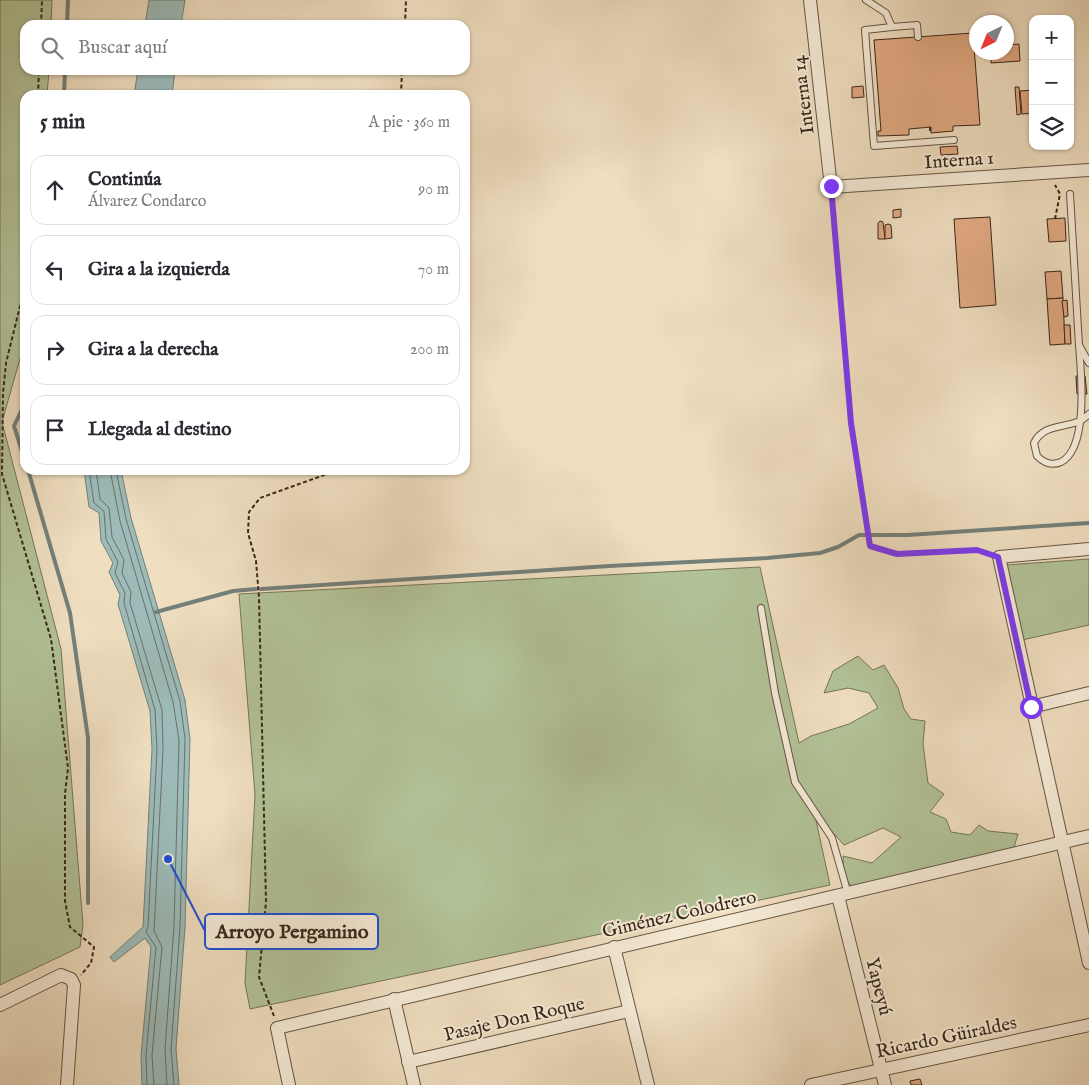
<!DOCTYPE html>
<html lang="es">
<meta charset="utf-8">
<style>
body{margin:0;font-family:"IM FELL English",serif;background:#f2f2f3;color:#2b2b33}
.controls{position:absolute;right:15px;top:15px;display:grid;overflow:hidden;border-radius:10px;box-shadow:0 1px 4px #0004}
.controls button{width:45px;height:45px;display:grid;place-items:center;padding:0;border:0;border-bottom:1px solid #e1e1e2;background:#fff;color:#2b2b33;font:25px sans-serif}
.compass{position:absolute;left:969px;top:15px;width:45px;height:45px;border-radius:50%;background:#fff;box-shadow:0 1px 4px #0004;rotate:223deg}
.stop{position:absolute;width:15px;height:15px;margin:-11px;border:4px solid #7c3aed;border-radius:50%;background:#fff}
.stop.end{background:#7c3aed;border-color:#fff;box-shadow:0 1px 5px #0008}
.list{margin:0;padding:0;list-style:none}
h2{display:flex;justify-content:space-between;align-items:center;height:65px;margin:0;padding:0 20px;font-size:21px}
h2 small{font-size:16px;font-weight:400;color:#7c7c81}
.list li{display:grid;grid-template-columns:32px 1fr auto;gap:15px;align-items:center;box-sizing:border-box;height:70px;margin:0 10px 10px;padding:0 10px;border:1px solid #e1e1e2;border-radius:15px}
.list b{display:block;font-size:19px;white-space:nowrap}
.list p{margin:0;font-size:16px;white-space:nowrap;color:#7c7c81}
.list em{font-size:16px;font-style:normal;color:#7c7c81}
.icon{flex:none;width:28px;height:28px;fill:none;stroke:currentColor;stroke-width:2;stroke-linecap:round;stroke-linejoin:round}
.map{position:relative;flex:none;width:1089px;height:1085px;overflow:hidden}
.search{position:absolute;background:#fff;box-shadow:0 1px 4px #0004;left:20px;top:20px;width:450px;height:55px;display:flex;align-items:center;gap:12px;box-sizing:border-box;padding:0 18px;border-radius:15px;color:#7c7c81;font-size:19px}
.panel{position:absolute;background:#fff;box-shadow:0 1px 4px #0004;left:20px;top:90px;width:450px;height:385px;border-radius:15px}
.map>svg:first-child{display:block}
</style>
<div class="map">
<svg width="1089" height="1085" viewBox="0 0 1089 1085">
<rect width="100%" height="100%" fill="#efdec0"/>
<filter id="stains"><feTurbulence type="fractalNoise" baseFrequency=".004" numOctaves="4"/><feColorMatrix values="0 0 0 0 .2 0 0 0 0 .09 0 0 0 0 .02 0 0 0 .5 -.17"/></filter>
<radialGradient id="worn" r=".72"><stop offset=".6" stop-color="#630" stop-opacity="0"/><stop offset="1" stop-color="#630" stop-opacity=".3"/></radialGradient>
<g fill="#b2c297" stroke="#767459">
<path d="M 0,0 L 52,0 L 51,25 L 25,25 L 25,70 L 49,70 L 47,95 L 25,95 L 25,341 L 2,422 L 61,649 L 83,925 L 80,947 L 0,985 Z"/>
<path d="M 1089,559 L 1089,625 L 1022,640 L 1007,565 Z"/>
<path d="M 760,567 L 799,743 L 811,736 L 849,724 L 878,708 L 869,693 L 848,688 L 824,693 L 833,671 L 858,656 L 873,670 L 884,665 L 898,688 L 904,709 L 911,719 L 925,721 L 923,744 L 928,783 L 944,794 L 930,812 L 946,819 L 951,832 L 970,835 L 979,825 L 988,831 L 1018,834 L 1014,847 L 990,858 L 853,888 L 844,877 L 843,856 L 872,863 L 901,837 L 883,828 L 844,845 L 814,811 L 830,885 L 250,1009 L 245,983 L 255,795 L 239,594 Z"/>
</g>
<g fill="#9cbbb9" stroke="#74807a">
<path d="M 149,0 L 185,0 L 181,25 L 145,25 Z"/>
<path d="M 138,70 L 175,70 L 172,95 L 134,95 Z"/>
<path d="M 84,470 L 121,470 L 131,518 L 185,700 L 190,739 L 185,927 L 176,1049 L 179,1085 L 142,1085 L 141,1056 L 151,947 L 145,938 L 114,962 L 110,957 L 143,927 L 152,749 L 150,711 L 118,604 L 120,595 L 109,572 L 113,563 L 101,541 L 99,513 L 89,507 Z"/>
</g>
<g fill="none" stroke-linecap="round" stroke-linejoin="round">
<g stroke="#6a716a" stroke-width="1">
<path d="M 89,470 L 94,503 L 104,511 L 106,539 L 118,562 L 115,573 L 125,593 L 124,603 L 155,710 L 157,750 L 148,927 L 146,932 L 156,947 L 146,1055 L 147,1085"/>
<path d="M 96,470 L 100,499 L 109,508 L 112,537 L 124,560 L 122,573 L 131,592 L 130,603 L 162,710 L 163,750 L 154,931 L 162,947 L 152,1055 L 154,1085"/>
<path d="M 110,470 L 120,521 L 173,702 L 179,740 L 174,926 L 165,1049 L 167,1085"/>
<path d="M 116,470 L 126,519 L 180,701 L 185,739 L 180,927 L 171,1049 L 174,1085"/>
</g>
<g stroke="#74807a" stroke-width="4">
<path d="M 67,25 L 68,0"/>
<path d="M 64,95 L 65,70"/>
<path d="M 25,403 L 14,426 L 25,461"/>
<path d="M 28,470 L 70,613 L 88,738 L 88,903"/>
<path d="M 261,589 L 609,566 L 767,558 L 820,553 L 838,547 L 859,535 L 908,535 L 1089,523"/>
<path d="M 156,612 L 233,591 L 256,589"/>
</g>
</g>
<g fill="#e1a982" stroke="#39271b">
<path d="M 973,33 L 980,125 L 953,126 L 953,131 L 931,133 L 931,127 L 909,129 L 909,135 L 878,136 L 878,131 L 881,131 L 874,40 Z"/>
<path d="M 1019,44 L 1020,61 L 991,63 L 991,52 L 1006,52 L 1006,45 Z"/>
<path d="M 863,86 L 864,97 L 852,98 L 852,87 Z"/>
<path d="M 1015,87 L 1019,87 L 1021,114 L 1017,115 Z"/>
<path d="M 1033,90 L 1033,113 L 1022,114 L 1020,91 Z"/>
<path d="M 957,146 L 958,154 L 941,155 L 940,147 Z"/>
<path d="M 901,209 L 901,217 L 893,218 L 893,210 Z"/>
<path d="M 990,217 L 996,305 L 960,308 L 954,219 Z"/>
<path d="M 1065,218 L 1066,241 L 1049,242 L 1047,219 Z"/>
<path d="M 880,221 L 883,222 L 885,239 L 878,239 L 878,223 Z"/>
<path d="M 888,224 L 891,225 L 892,238 L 885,239 L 885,225 Z"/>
<path d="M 1061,271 L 1063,298 L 1047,299 L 1045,272 Z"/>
<path d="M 1063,298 L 1065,344 L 1050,345 L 1047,299 Z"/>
<path d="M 1067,300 L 1068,316 L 1064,317 L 1062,301 Z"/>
<path d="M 1064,325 L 1070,325 L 1071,344 L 1065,344 Z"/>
<path d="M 1076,376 L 1085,376 L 1087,394 L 1077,394 Z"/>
<path d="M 920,1079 L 922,1085 L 911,1085 L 910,1081 Z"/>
</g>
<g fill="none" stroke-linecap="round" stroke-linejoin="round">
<defs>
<g id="lane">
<path d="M 866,0 L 886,13 L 892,27 L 917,25 L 918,37"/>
<path d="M 892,27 L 865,30 L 874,146 L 954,140"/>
<path d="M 1070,194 L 1079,345 L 1089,363"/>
<path d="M 1079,345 C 1081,372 1089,448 1061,462 C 1052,466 1044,463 1037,456 L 1034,443 C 1045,420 1074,431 1089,414"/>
<path d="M 761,608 L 775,693 L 795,782 L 832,838 L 848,894"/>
</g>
<g id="street">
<path d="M 810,0 L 831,187 L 1089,170"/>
<path d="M 1089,549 L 999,557 L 1089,963"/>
<path d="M 1031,707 L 1089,693"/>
<path d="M 838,896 L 885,1085"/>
<path d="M 614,947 L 648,1085"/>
<path d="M 394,999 L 414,1085"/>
<path d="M 0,1005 L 61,975 L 71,979 L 74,985 L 67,1085"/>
<path d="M 408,1062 L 629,1011"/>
<path d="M 289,1085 L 277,1028 L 1089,836"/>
<path d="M 811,1085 L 1089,1025"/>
</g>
</defs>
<use href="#lane" stroke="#654" stroke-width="8"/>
<use href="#street" stroke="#654" stroke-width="14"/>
<g stroke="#39271b" stroke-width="2" stroke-dasharray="4 2.5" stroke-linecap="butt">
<path d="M 41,25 L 42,0"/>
<path d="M 405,25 L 406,0"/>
<path d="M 38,95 L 39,70"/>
<path d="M 401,95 L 402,70"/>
<path d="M 930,127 L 930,133"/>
<path d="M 832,199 L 851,423 L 870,546 L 897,554 L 977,550 L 987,553"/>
<path d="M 1055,219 L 1060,194 L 1055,185"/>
<path d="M 25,286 L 6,363 L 3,393 L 2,474 L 51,639 L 68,768 L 65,794 L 65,901 L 70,927 L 94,947 L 91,963 L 81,975"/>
<path d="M 274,1016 L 259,977 L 266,902 L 259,597 L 256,561 L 248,533 L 249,512 L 260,498 L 327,474 L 332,470"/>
</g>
<use href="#lane" stroke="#f5ead6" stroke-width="6"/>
<use href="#street" stroke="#f5ead6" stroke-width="12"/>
</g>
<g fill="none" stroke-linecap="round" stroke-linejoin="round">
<path stroke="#7c3aed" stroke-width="6" d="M 831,186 L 851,423 L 870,546 L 897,554 L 977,550 L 998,557 L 1031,707"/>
</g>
<g text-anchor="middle" stroke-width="4" stroke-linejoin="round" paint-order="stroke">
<g font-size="19" fill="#39271b" stroke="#f5ead6">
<text transform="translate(802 95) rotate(-97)" y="7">Interna 14</text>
<text transform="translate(959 159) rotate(-4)" y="7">Interna 1</text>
<text transform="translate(679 913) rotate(-13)" y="7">Giménez Colodrero</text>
<text transform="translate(880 986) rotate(76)" y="7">Yapeyú</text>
<text transform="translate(514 1018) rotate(-13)" y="7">Pasaje Don Roque</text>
<text transform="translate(946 1036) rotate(-12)" y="7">Ricardo Güiraldes</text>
</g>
</g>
<path fill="none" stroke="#1d4ed8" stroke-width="2" d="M168 859L205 931"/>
<circle fill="#1d4ed8" stroke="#f5ead6" stroke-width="2" cx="168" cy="859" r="5"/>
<rect fill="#f5ead6" stroke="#1d4ed8" stroke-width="2" x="205" y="914" width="173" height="35" rx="5"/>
<g font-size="20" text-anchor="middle" font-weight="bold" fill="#39271b">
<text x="292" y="938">Arroyo Pergamino</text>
</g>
<rect width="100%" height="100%" filter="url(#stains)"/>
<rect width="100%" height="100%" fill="url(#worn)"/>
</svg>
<div class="controls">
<button>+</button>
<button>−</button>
<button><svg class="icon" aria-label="layers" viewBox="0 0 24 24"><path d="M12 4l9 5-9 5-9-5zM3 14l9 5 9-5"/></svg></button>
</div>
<svg class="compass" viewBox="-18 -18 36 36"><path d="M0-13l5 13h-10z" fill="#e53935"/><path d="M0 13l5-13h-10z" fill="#7c7c81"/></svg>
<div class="stop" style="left:1031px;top:707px"></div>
<div class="stop end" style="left:831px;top:186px"></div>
<div class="search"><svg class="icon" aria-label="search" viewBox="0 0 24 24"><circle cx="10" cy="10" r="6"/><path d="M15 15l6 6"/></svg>Buscar aquí</div>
<section class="panel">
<h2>5 min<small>A pie · 360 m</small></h2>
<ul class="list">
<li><svg class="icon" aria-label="ahead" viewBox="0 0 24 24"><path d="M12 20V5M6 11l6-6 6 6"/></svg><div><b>Continúa</b><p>Álvarez Condarco</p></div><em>90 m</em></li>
<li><svg class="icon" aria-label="left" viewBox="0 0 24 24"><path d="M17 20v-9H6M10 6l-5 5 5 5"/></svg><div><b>Gira a la izquierda</b></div><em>70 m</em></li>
<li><svg class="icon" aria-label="right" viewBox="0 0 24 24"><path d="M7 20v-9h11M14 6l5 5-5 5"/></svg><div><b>Gira a la derecha</b></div><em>200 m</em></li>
<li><svg class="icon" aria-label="arrive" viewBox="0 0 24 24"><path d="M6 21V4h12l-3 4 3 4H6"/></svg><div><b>Llegada al destino</b></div></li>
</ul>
</section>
</div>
